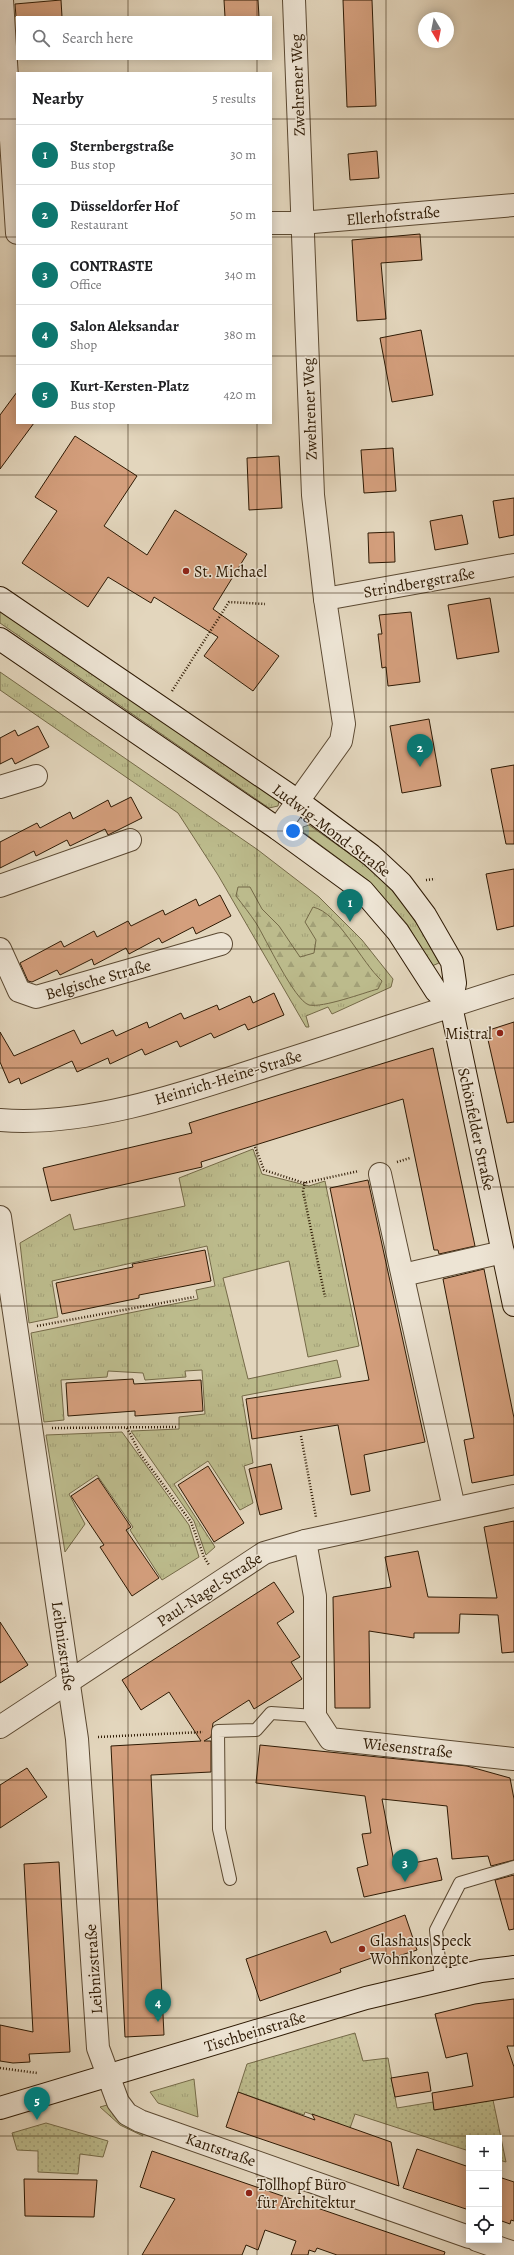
<!DOCTYPE html>
<meta charset="utf-8">
<style>
body{margin:0;font-family:Alegreya,serif;background:#f6f6f6;color:#202124}
.controls{position:absolute;right:12px;bottom:12px;display:grid;overflow:hidden;border-radius:0px;box-shadow:0 2px 10px #0003}
.controls button{width:36px;height:36px;display:grid;place-items:center;padding:0;border:0;border-bottom:1px solid #e0e0e0;background:#fff;color:#202124;font:20px sans-serif}
.compass{position:absolute;left:418px;top:12px;width:36px;height:36px;border-radius:50%;background:#fff;box-shadow:0 2px 10px #0003;rotate:170deg}
.you{position:absolute;left:293px;top:831px;width:14px;height:14px;margin:-10px;border:3px solid #fff;border-radius:50%;background:#1a73e8;box-shadow:0 0 0 6px #1a73e833}
.badge{display:grid;place-items:center;width:26px;height:26px;border-radius:50%;background:#0f766e;color:#fff;font-size:13px;font-weight:700}
.pin{position:absolute;translate:-50% -33px;filter:drop-shadow(0 1px 2px #0008)}
.pin::after{content:'';position:absolute;top:21px;width:14px;height:12px;background:inherit;clip-path:polygon(0 0,100% 0,50% 100%)}
.list{margin:0;padding:0;list-style:none}
h2{display:flex;justify-content:space-between;align-items:center;height:52px;margin:0;padding:0 16px;font-size:17px}
h2 small{font-size:13px;font-weight:400;color:#757577}
.list li{display:grid;grid-template-columns:26px 1fr auto;gap:12px;align-items:center;box-sizing:border-box;height:60px;padding:0 16px;border-top:1px solid #e0e0e0}
.list b{display:block;font-size:15px;white-space:nowrap}
.list p{margin:0;font-size:13px;white-space:nowrap;color:#757577}
.list em{font-size:13px;font-style:normal;color:#757577}
.icon{flex:none;width:22px;height:22px;fill:none;stroke:currentColor;stroke-width:2;stroke-linecap:round;stroke-linejoin:round}
.map{position:relative;flex:none;width:514px;height:2255px;overflow:hidden}
.search{position:absolute;background:#fff;box-shadow:0 2px 10px #0003;left:16px;top:16px;width:256px;height:44px;display:flex;align-items:center;gap:10px;box-sizing:border-box;padding:0 14px;border-radius:0px;color:#757577;font-size:15px}
.panel{position:absolute;background:#fff;box-shadow:0 2px 10px #0003;left:16px;top:72px;width:256px;height:352px;border-radius:0px}
.map>svg:first-child{display:block}
</style>
<div class="map">
<svg width="514" height="2255" viewBox="0 0 514 2255">
<defs>
<pattern id="grass-tufts" width="24" height="20" patternUnits="userSpaceOnUse"><rect width="24" height="20" fill="#bcbb8c"/><path d="M3 7l-1-3M5 7V3M7 7l1-3M15 17l-1-3M17 17v-4M19 17l1-3" fill="none" stroke="#a2a077"/></pattern>
<pattern id="forest-firs" width="22" height="20" patternUnits="userSpaceOnUse"><rect width="22" height="20" fill="#bcbb8c"/><path d="M5 1l3.5 6h-7zM16 11l3.5 6h-7z" fill="#a2a077"/></pattern>
<pattern id="garden-dots" width="8" height="8" patternUnits="userSpaceOnUse"><rect width="8" height="8" fill="#bcbb8c"/><path d="M2 2h.1M6 6h.1" fill="none" stroke="#a2a077" stroke-width="1.8" stroke-linecap="round"/></pattern>
</defs>
<rect width="100%" height="100%" fill="#e3d6bd"/>
<filter id="stains"><feTurbulence type="fractalNoise" baseFrequency=".005" numOctaves="4"/><feColorMatrix values="0 0 0 0 .2 0 0 0 0 .09 0 0 0 0 .02 0 0 0 .5 -.17"/></filter>
<radialGradient id="worn" r=".72"><stop offset=".6" stop-color="#630" stop-opacity="0"/><stop offset="1" stop-color="#630" stop-opacity=".3"/></radialGradient>
<g fill="url(#grass-tufts)" stroke="#756a48">
<path d="M 0,611 L 279,801 L 278,806 L 269,808 L 0,623 Z"/>
<path d="M 0,672 L 258,850 L 319,897 L 362,940 L 393,979 L 391,987 L 332,1014 L 328,1007 L 306,1016 L 309,1027 L 306,1027 L 218,875 L 178,813 L 0,690 Z"/>
<path d="M 309,825 C 331,841 353,855 373,872 C 403,896 421,930 439,963 L 432,966 L 407,924 L 369,881 L 303,832 L 303,827 Z"/>
<path d="M 253,1149 L 262,1174 L 309,1186 L 325,1181 L 359,1346 L 308,1357 L 289,1261 L 223,1278 L 248,1379 L 337,1360 L 341,1377 L 242,1396 L 253,1463 L 244,1466 L 253,1503 L 240,1510 L 208,1461 L 174,1484 L 215,1547 L 206,1555 L 194,1521 L 131,1431 L 179,1429 L 179,1417 L 205,1414 L 202,1370 L 185,1371 L 186,1377 L 145,1380 L 143,1373 L 108,1371 L 107,1377 L 61,1380 L 64,1420 L 44,1422 L 31,1333 L 198,1299 L 196,1290 L 215,1286 L 207,1246 L 52,1281 L 58,1317 L 29,1323 L 20,1243 L 70,1214 L 74,1230 L 185,1206 L 179,1178 Z"/>
<path d="M 122,1432 L 189,1525 L 199,1557 L 162,1580 L 130,1530 L 133,1527 L 97,1475 L 69,1494 L 85,1524 L 65,1552 L 46,1435 Z"/>
<path d="M 194,2079 L 198,2117 L 158,2103 L 150,2092 Z"/>
<path d="M 107,2105 L 139,2129 L 143,2136 L 120,2125 L 100,2107 Z"/>
</g>
<path fill="url(#forest-firs)" stroke="#756a48" d="M 238,887 L 250,887 L 262,909 L 279,926 L 300,957 L 314,953 L 316,940 L 305,922 L 313,907 C 339,913 361,962 382,981 L 378,989 C 363,993 323,1008 309,1005 C 294,1000 266,939 256,923 C 250,914 243,905 236,896 Z"/>
<g fill="url(#garden-dots)" stroke="#756a48">
<path d="M 355,2033 L 363,2061 L 388,2058 L 397,2108 L 433,2102 L 435,2110 L 493,2100 L 506,2162 L 499,2160 L 499,2138 L 469,2138 L 469,2151 L 355,2114 L 349,2131 L 340,2124 L 305,2112 L 304,2115 L 238,2092 L 247,2064 Z"/>
<path d="M 46,2123 L 108,2141 L 103,2157 L 80,2154 L 78,2174 L 38,2172 L 38,2151 L 17,2150 L 12,2133 Z"/>
</g>
<g fill="#d49f7d" stroke="#2e1a04">
<path d="M 61,0 L 62,17 L 16,17 L 15,4 Z"/>
<path d="M 224,0 L 258,0 L 259,17 L 225,17 Z"/>
<path d="M 343,0 L 372,0 L 376,106 L 347,107 Z"/>
<path d="M 377,151 L 379,178 L 350,180 L 348,154 Z"/>
<path d="M 420,234 L 422,260 L 381,263 L 386,319 L 357,321 L 352,240 Z"/>
<path d="M 421,330 L 433,395 L 392,402 L 380,338 Z"/>
<path d="M 17,392 L 17,423 L 34,423 L 0,469 L 0,415 Z"/>
<path d="M 75,436 L 137,476 L 104,526 L 147,555 L 175,510 L 247,554 L 213,609 L 279,656 L 253,691 L 204,656 L 218,637 L 154,597 L 151,603 L 108,577 L 88,607 L 22,563 L 57,511 L 35,497 Z"/>
<path d="M 393,448 L 396,491 L 364,493 L 361,450 Z"/>
<path d="M 279,456 L 282,508 L 249,510 L 247,458 Z"/>
<path d="M 514,498 L 514,535 L 499,538 L 493,501 Z"/>
<path d="M 462,515 L 468,544 L 435,550 L 430,521 Z"/>
<path d="M 394,532 L 395,562 L 369,563 L 368,533 Z"/>
<path d="M 490,598 L 499,652 L 457,659 L 448,605 Z"/>
<path d="M 411,612 L 420,682 L 388,686 L 386,667 L 382,668 L 378,634 L 382,634 L 379,615 Z"/>
<path d="M 429,719 L 441,786 L 402,793 L 390,726 Z"/>
<path d="M 38,726 L 49,747 L 15,764 L 12,758 L 0,764 L 0,738 L 15,730 L 18,736 Z"/>
<path d="M 514,765 L 514,844 L 506,844 L 491,769 Z"/>
<path d="M 131,797 L 142,818 L 108,835 L 105,829 L 70,846 L 67,840 L 36,856 L 34,851 L 0,868 L 0,842 L 37,823 L 40,828 L 70,812 L 73,819 L 108,800 L 111,807 Z"/>
<path d="M 514,869 L 514,926 L 497,930 L 486,874 Z"/>
<path d="M 220,895 L 231,916 L 196,934 L 193,927 L 162,943 L 159,938 L 129,954 L 126,948 L 94,965 L 92,959 L 60,975 L 57,970 L 32,982 L 28,981 L 20,963 L 61,941 L 64,947 L 94,931 L 97,937 L 128,921 L 131,926 L 163,910 L 165,915 L 196,899 L 199,906 Z"/>
<path d="M 274,993 L 284,1015 L 248,1030 L 245,1024 L 214,1038 L 211,1033 L 180,1047 L 177,1041 L 145,1055 L 142,1049 L 110,1064 L 108,1058 L 77,1072 L 72,1061 L 21,1084 L 19,1078 L 9,1083 L 0,1062 L 0,1032 L 14,1056 L 74,1030 L 81,1044 L 113,1030 L 116,1036 L 147,1022 L 149,1028 L 181,1013 L 184,1019 L 217,1005 L 219,1010 L 250,996 L 253,1003 Z"/>
<path d="M 514,1022 L 514,1122 L 507,1123 L 486,1031 Z"/>
<path d="M 433,1048 L 475,1246 L 439,1254 L 438,1250 L 434,1250 L 403,1099 L 201,1162 L 202,1167 L 51,1201 L 43,1168 L 192,1133 L 189,1123 Z"/>
<path d="M 368,1180 L 425,1442 L 364,1455 L 370,1491 L 351,1495 L 338,1425 L 252,1439 L 246,1399 L 369,1380 L 330,1188 Z"/>
<path d="M 205,1250 L 211,1281 L 139,1295 L 139,1298 L 62,1314 L 56,1283 L 133,1267 L 132,1264 Z"/>
<path d="M 484,1269 L 514,1418 L 514,1475 L 472,1483 L 464,1440 L 474,1438 L 443,1279 Z"/>
<path d="M 133,1379 L 134,1384 L 201,1380 L 203,1411 L 135,1416 L 135,1411 L 68,1416 L 66,1383 Z"/>
<path d="M 271,1464 L 282,1509 L 260,1515 L 249,1469 Z"/>
<path d="M 208,1466 L 244,1523 L 214,1542 L 178,1485 Z"/>
<path d="M 98,1478 L 131,1527 L 126,1530 L 159,1578 L 132,1596 L 100,1547 L 104,1545 L 71,1496 Z"/>
<path d="M 514,1521 L 514,1652 L 502,1653 L 498,1615 L 460,1614 L 459,1633 L 414,1633 L 414,1638 L 369,1631 L 370,1708 L 335,1708 L 333,1597 L 391,1587 L 385,1557 L 418,1551 L 428,1597 L 497,1598 L 484,1527 Z"/>
<path d="M 274,1582 L 294,1612 L 277,1623 L 300,1657 L 291,1662 L 302,1679 L 254,1709 L 249,1700 L 213,1723 L 211,1737 L 204,1741 L 211,1741 L 211,1772 L 151,1775 L 164,2035 L 125,2037 L 111,1746 L 201,1741 L 169,1692 L 141,1710 L 122,1680 Z"/>
<path d="M 0,1622 L 28,1665 L 0,1683 Z"/>
<path d="M 260,1745 L 467,1766 L 510,1778 L 514,1799 L 514,1860 L 491,1866 L 488,1856 L 452,1859 L 447,1806 L 382,1799 L 395,1867 L 437,1858 L 442,1880 L 364,1897 L 357,1868 L 368,1865 L 362,1834 L 371,1833 L 365,1796 L 256,1783 Z"/>
<path d="M 27,1768 L 47,1797 L 0,1828 L 0,1785 Z"/>
<path d="M 59,1862 L 70,2052 L 29,2054 L 30,2062 L 13,2063 L 0,2061 L 0,2025 L 33,2032 L 24,1864 Z"/>
<path d="M 514,1875 L 514,1929 L 509,1930 L 495,1880 Z"/>
<path d="M 405,1915 L 417,1950 L 389,1959 L 386,1953 L 340,1969 L 341,1972 L 260,2001 L 246,1959 L 326,1931 L 331,1943 Z"/>
<path d="M 514,1999 L 514,2046 L 507,2046 L 514,2067 L 514,2097 L 434,2110 L 432,2093 L 473,2086 L 467,2053 L 446,2058 L 435,2014 L 475,2004 Z"/>
<path d="M 428,2072 L 431,2091 L 395,2097 L 391,2078 Z"/>
<path d="M 238,2092 L 315,2120 L 312,2114 L 391,2142 L 399,2186 L 226,2127 Z"/>
<path d="M 417,2149 L 469,2167 L 469,2210 L 403,2188 Z"/>
<path d="M 152,2151 L 445,2252 L 444,2255 L 337,2255 L 317,2248 L 315,2252 L 309,2250 L 308,2255 L 291,2255 L 296,2241 L 265,2230 L 258,2250 L 246,2245 L 242,2255 L 142,2255 L 175,2199 L 140,2187 Z"/>
<path d="M 499,2177 L 514,2182 L 514,2221 L 511,2220 L 510,2224 L 499,2220 Z"/>
<path d="M 24,2179 L 97,2180 L 94,2217 L 25,2216 Z"/>
</g>
<g fill="none" stroke-linecap="round" stroke-linejoin="round">
<defs>
<g id="lane">
<path d="M 230,1879 L 219,1829 L 218,1731 L 256,1730 L 271,1713 L 315,1716"/>
<path d="M 441,1980 L 436,1930 L 460,1883 L 514,1867"/>
</g>
<g id="street">
<path d="M 2,0 L 17,233"/>
<path d="M 271,223 L 301,223 L 514,205"/>
<path d="M 325,599 L 514,565"/>
<path d="M 0,787 L 36,776"/>
<path d="M 278,829 L 341,741 L 344,724 L 325,599 L 313,495 L 294,0"/>
<path d="M 0,886 L 130,840"/>
<path d="M 0,949 L 19,991 L 36,997 L 221,944"/>
<path d="M 0,1120 C 87,1127 185,1093 267,1066 C 350,1040 431,1012 514,986"/>
<path d="M 380,1174 L 454,1508"/>
<path d="M 0,1217 L 77,1739 L 98,2048 L 118,2102 L 127,2114 L 140,2121 L 469,2237"/>
<path d="M 403,1275 L 503,1252"/>
<path d="M 305,1541 L 315,1596 L 315,1716 L 330,1739 L 514,1759"/>
<path d="M 0,1727 L 264,1553 L 305,1541 L 514,1496"/>
<path d="M 477,2240 L 514,2253"/>
</g>
<g id="secondary">
<path d="M 0,598 L 298,801 L 371,855 L 401,883 L 425,915 L 452,962 L 455,983 L 451,1006 L 514,1305"/>
<path d="M 0,639 L 278,829 L 363,891 L 398,932 L 436,991 L 451,1006"/>
<path d="M 0,2108 L 366,1998 L 481,1971 L 514,1967"/>
</g>
</defs>
<use href="#lane" stroke="#5b4932" stroke-width="14"/>
<use href="#street" stroke="#5b4932" stroke-width="24"/>
<use href="#secondary" stroke="#2e1a04" stroke-width="24"/>
<g stroke="#2e1a04" stroke-width="2.5" stroke-dasharray="1 2" stroke-linecap="butt">
<path d="M 172,691 L 229,602 L 265,604"/>
<path d="M 426,880 L 435,879"/>
<path d="M 255,1147 L 264,1170 L 304,1183 L 359,1171"/>
<path d="M 397,1162 L 410,1158"/>
<path d="M 305,1182 L 303,1191 L 325,1297"/>
<path d="M 37,1326 L 194,1297"/>
<path d="M 52,1428 L 176,1427"/>
<path d="M 127,1428 L 141,1455 L 191,1522 L 204,1557 L 209,1565"/>
<path d="M 301,1436 L 316,1517"/>
<path d="M 98,1737 L 203,1732"/>
<path d="M 0,2068 L 37,2073"/>
</g>
<use href="#lane" stroke="#ede4d4" stroke-width="12"/>
<use href="#street" stroke="#ede4d4" stroke-width="22"/>
<use href="#secondary" stroke="#ede4d4" stroke-width="22"/>
</g>
<path fill="none" stroke="#2e1a04" stroke-width="1" stroke-opacity="0.55" d="M 128,0 L 128,17M 257,0 L 257,17M 386,0 L 386,2255M 128,59 L 128,73M 257,59 L 257,73M 0,119 L 17,119M 271,119 L 514,119M 0,237 L 17,237M 271,237 L 514,237M 0,356 L 17,356M 271,356 L 514,356M 128,423 L 128,2255M 257,423 L 257,2255M 0,475 L 514,475M 0,593 L 514,593M 0,712 L 514,712M 0,831 L 514,831M 0,949 L 514,949M 0,1068 L 514,1068M 0,1187 L 514,1187M 0,1306 L 514,1306M 0,1424 L 514,1424M 0,1543 L 514,1543M 0,1662 L 514,1662M 0,1780 L 514,1780M 0,1899 L 514,1899M 0,2018 L 514,2018M 0,2136 L 514,2136"/>
<g fill="#8f2418" stroke="#ede4d4" stroke-width="1.5">
<circle cx="186" cy="571" r="4"/>
<circle cx="500" cy="1033" r="4"/>
<circle cx="362" cy="1949" r="4"/>
<circle cx="249" cy="2193" r="4"/>
</g>
<g text-anchor="middle" stroke-width="3" stroke-linejoin="round" paint-order="stroke">
<g font-size="16" fill="#2e1a04" stroke="#ede4d4">
<text transform="translate(297 85) rotate(-92)" y="6">Zwehrener Weg</text>
<text transform="translate(393 215) rotate(-5)" y="6">Ellerhofstraße</text>
<text transform="translate(309 409) rotate(-92)" y="6">Zwehrener Weg</text>
<text transform="translate(419 582) rotate(-10)" y="6">Strindbergstraße</text>
<text transform="translate(332 830) rotate(37)" y="6">Ludwig-Mond-Straße</text>
<text transform="translate(98 979) rotate(-16)" y="6">Belgische Straße</text>
<text transform="translate(228 1077) rotate(-17)" y="6">Heinrich-Heine-Straße</text>
<text transform="translate(477 1129) rotate(78)" y="6">Schönfelder Straße</text>
<text transform="translate(209 1589) rotate(-33)" y="6">Paul-Nagel-Straße</text>
<text transform="translate(64 1646) rotate(82)" y="6">Leibnizstraße</text>
<text transform="translate(408 1747) rotate(6)" y="6">Wiesenstraße</text>
<text transform="translate(93 1969) rotate(-94)" y="6">Leibnizstraße</text>
<text transform="translate(255 2031) rotate(-17)" y="6">Tischbeinstraße</text>
<text transform="translate(221 2149) rotate(19)" y="6">Kantstraße</text>
</g>
<g font-size="16" fill="#2e1a04" stroke="#ede4d4" text-anchor="start">
<text x="194" y="577">St. Michael</text>
<text x="492" y="1039" text-anchor="end">Mistral</text>
<text x="370" y="1946">Glashaus Speck<tspan x="370" dy="18">Wohnkonzepte</tspan></text>
<text x="257" y="2190">Tollhopf Büro<tspan x="257" dy="18">für Architektur</tspan></text>
</g>
</g>
<rect width="100%" height="100%" filter="url(#stains)"/>
<rect width="100%" height="100%" fill="url(#worn)"/>
</svg>
<div class="controls">
<button>+</button>
<button>−</button>
<button><svg class="icon" aria-label="locate" viewBox="0 0 24 24"><circle cx="12" cy="12" r="6"/><path d="M12 2v4M12 18v4M2 12h4M18 12h4"/></svg></button>
</div>
<svg class="compass" viewBox="-18 -18 36 36"><path d="M0-13l5 13h-10z" fill="#e53935"/><path d="M0 13l5-13h-10z" fill="#757577"/></svg>
<div class="you"></div>
<div class="pin badge" style="left:350px;top:922px">1</div>
<div class="pin badge" style="left:420px;top:767px">2</div>
<div class="pin badge" style="left:405px;top:1882px">3</div>
<div class="pin badge" style="left:158px;top:2022px">4</div>
<div class="pin badge" style="left:37px;top:2120px">5</div>
<div class="search"><svg class="icon" aria-label="search" viewBox="0 0 24 24"><circle cx="10" cy="10" r="6"/><path d="M15 15l6 6"/></svg>Search here</div>
<section class="panel">
<h2>Nearby<small>5 results</small></h2>
<ul class="list">
<li><span class="badge">1</span><div><b>Sternbergstraße</b><p>Bus stop</p></div><em>30 m</em></li>
<li><span class="badge">2</span><div><b>Düsseldorfer Hof</b><p>Restaurant</p></div><em>50 m</em></li>
<li><span class="badge">3</span><div><b>CONTRASTE</b><p>Office</p></div><em>340 m</em></li>
<li><span class="badge">4</span><div><b>Salon Aleksandar</b><p>Shop</p></div><em>380 m</em></li>
<li><span class="badge">5</span><div><b>Kurt-Kersten-Platz</b><p>Bus stop</p></div><em>420 m</em></li>
</ul>
</section>
</div>
